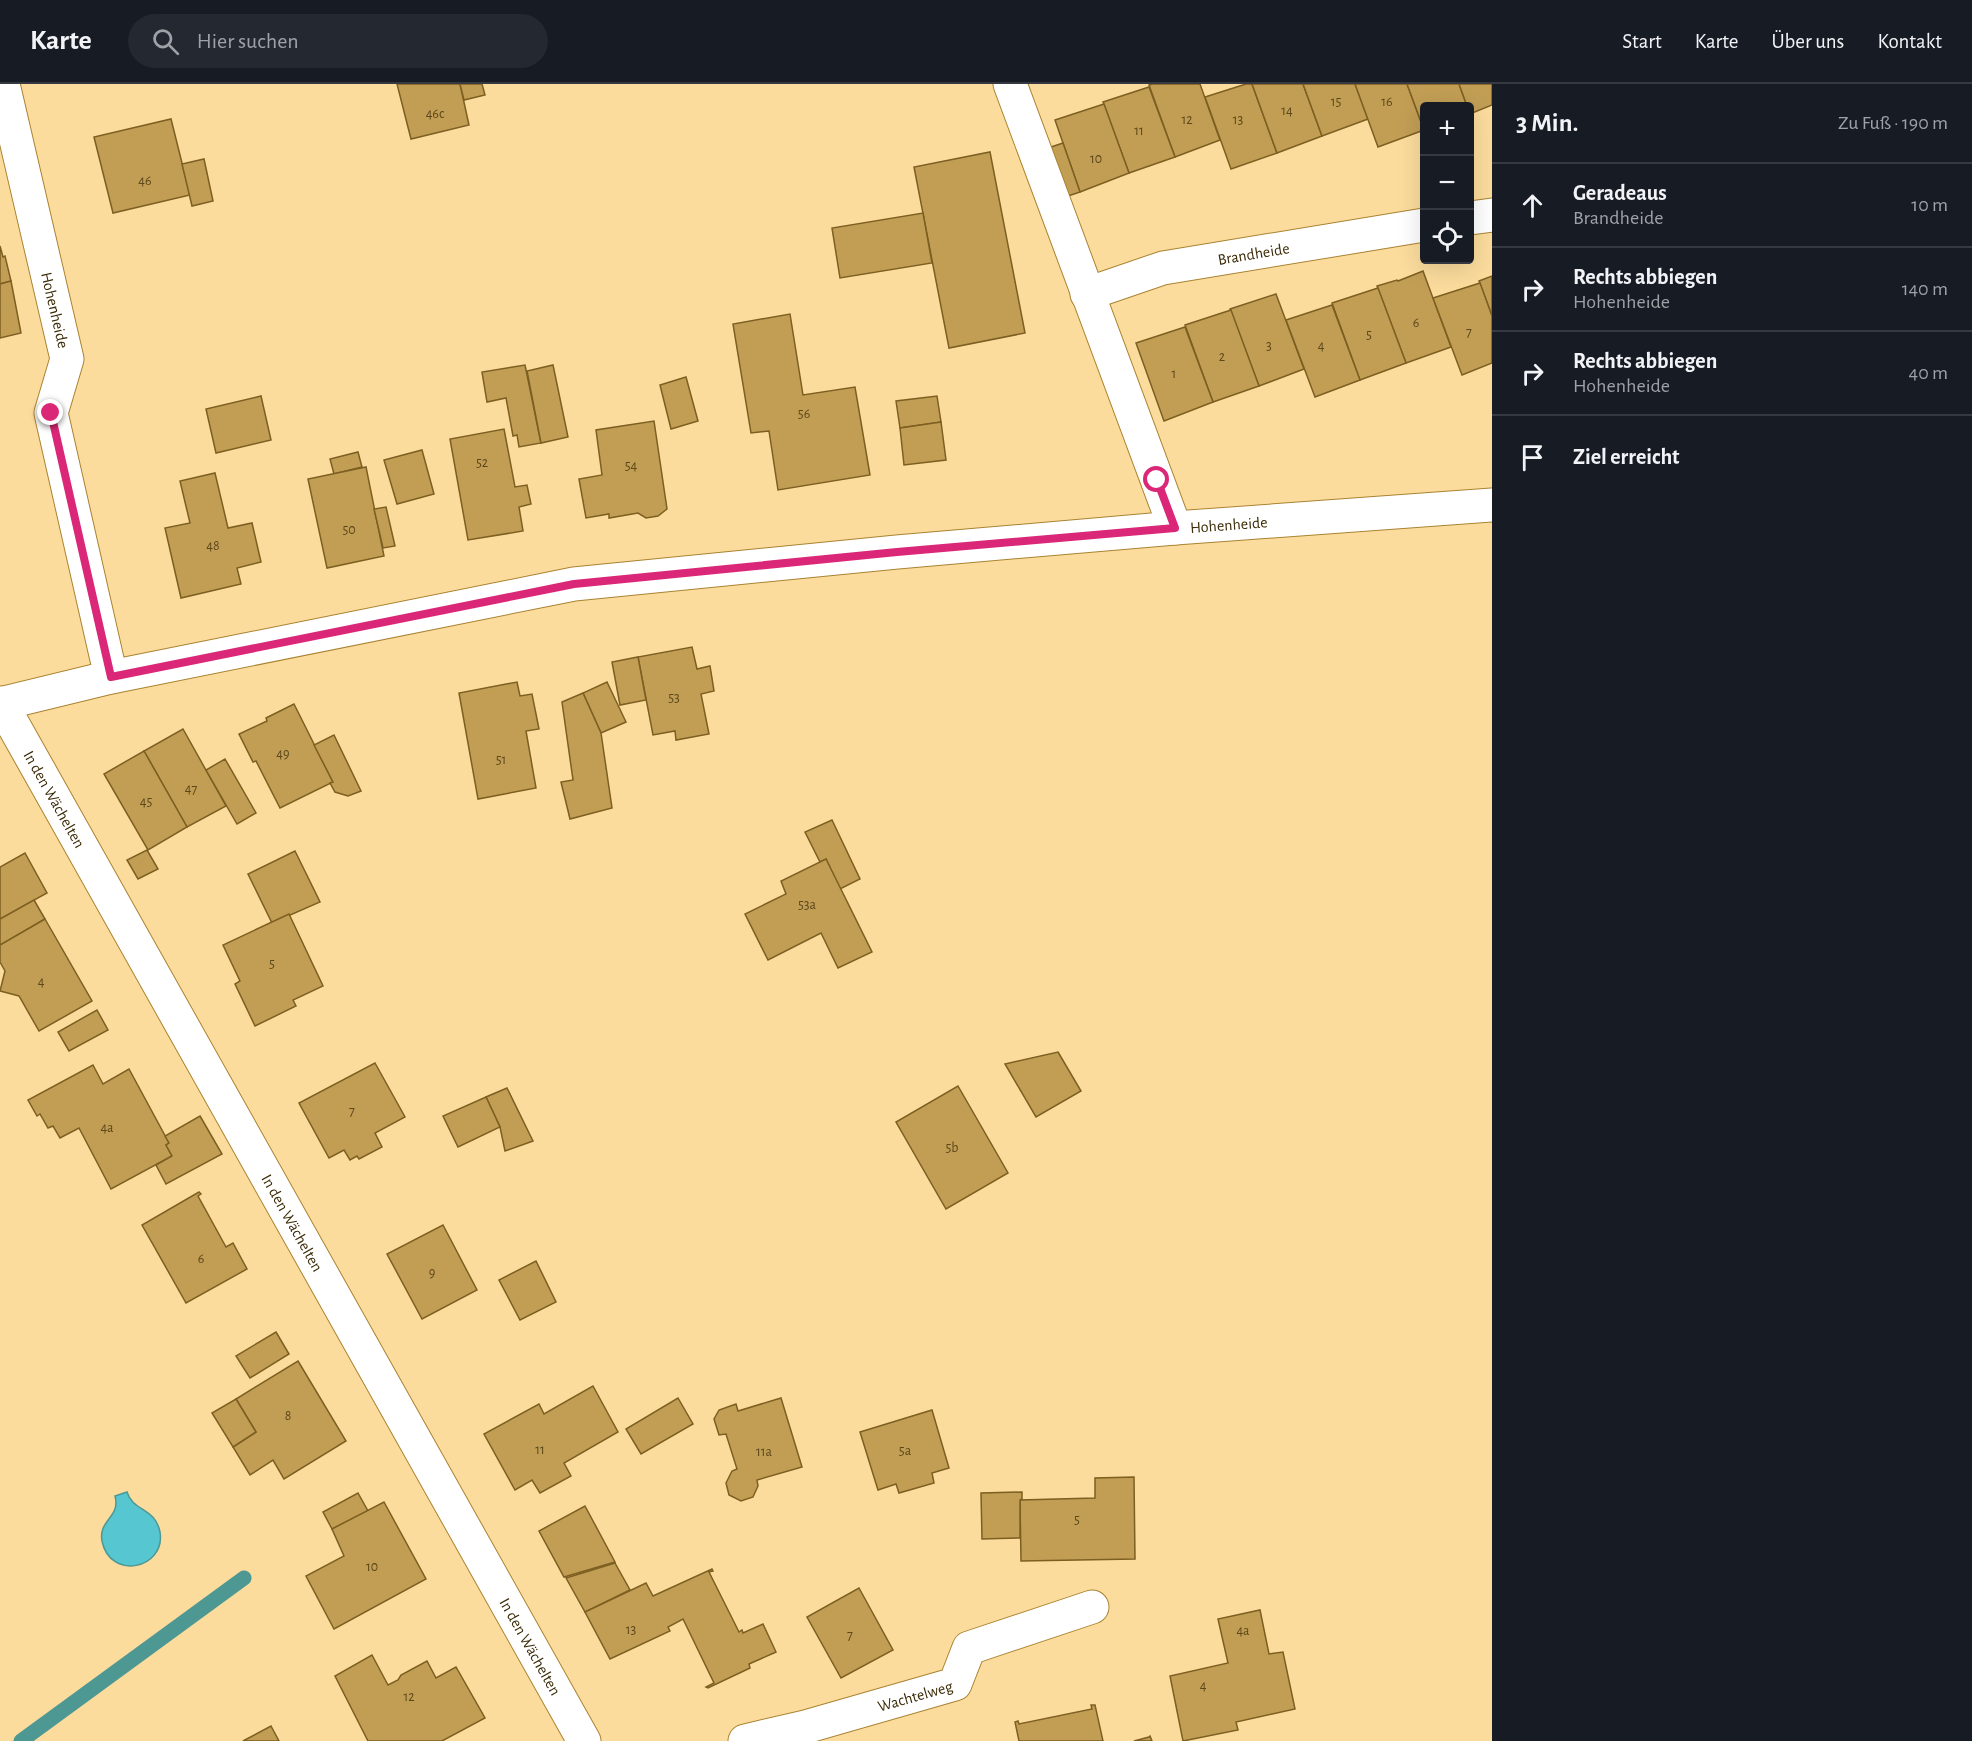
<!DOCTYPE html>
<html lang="de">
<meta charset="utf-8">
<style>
body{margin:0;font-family:"Alegreya Sans",sans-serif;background:#242831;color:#f1f3f6}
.controls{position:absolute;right:18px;top:18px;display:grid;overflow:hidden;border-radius:6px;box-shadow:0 6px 24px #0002}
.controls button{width:54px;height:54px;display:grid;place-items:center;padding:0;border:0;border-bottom:2px solid #363941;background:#171b24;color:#f1f3f6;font:30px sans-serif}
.stop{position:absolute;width:18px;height:18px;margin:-14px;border:4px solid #db2777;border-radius:50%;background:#fff}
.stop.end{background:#db2777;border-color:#fff;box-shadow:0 2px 6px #0008}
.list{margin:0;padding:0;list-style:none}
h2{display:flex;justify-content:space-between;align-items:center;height:78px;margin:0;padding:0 24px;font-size:26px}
h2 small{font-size:20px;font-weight:400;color:#9ea1a6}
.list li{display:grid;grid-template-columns:39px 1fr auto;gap:18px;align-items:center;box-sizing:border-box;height:84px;padding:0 24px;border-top:2px solid #363941}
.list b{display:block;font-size:22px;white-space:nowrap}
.list p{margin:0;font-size:20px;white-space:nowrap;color:#9ea1a6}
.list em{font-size:20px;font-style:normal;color:#9ea1a6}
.icon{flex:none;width:33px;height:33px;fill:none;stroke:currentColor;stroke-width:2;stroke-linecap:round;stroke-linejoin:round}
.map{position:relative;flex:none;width:1492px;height:1657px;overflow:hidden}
header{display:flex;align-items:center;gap:36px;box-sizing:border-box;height:84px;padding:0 30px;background:#171b24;border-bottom:2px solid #363941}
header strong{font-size:28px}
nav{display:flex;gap:33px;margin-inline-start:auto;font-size:21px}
.search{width:420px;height:54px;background:#242831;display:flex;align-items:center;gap:15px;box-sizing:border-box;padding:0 21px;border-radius:33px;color:#9ea1a6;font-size:22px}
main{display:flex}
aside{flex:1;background:#171b24}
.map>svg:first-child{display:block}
</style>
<header>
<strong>Karte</strong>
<div class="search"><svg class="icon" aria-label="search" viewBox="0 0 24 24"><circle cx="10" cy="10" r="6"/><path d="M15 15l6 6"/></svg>Hier suchen</div>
<nav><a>Start</a><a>Karte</a><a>Über uns</a><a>Kontakt</a></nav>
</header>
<main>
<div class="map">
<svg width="1492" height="1657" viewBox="0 0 1492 1657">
<rect width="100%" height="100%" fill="#fcdc9d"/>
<path fill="#56c6d0" stroke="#4e9894" stroke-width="1.5" d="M 127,1408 C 133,1428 155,1423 160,1448 C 166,1485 110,1497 102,1457 C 98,1436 121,1433 115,1412 Z"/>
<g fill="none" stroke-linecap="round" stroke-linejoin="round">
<path stroke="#4e9894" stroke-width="15" d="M 21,1657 L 244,1494"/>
</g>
<g fill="#c29e55" stroke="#7c5f21" stroke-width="1.5">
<path d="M 397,0 L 460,0 L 469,41 L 411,55 Z"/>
<path d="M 460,0 L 482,0 L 485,11 L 464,16 Z"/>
<path d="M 1153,0 L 1200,0 L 1220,56 L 1175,73 L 1149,1 Z"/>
<path d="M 1246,0 L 1252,0 L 1277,69 L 1231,85 L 1205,13 Z"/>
<path d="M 1252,0 L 1303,0 L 1322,52 L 1277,69 Z"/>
<path d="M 1303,0 L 1355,0 L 1368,35 L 1322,52 Z"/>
<path d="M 1355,0 L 1407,0 L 1424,46 L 1378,63 Z"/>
<path d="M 1407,0 L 1459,0 L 1467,22 L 1424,22 L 1424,46 Z"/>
<path d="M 1459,0 L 1492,0 L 1492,21 L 1470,30 L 1470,22 L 1467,22 Z"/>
<path d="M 1149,3 L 1175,73 L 1129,89 L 1103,18 Z"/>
<path d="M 1104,20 L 1129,89 L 1080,108 L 1055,36 Z"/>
<path d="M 171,35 L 190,111 L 113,129 L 94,53 Z"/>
<path d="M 1063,59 L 1080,108 L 1062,114 L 1045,65 Z"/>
<path d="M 990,68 L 1025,249 L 949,264 L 914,83 Z"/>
<path d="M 204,75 L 213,117 L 192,122 L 182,80 Z"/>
<path d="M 923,129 L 932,179 L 840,194 L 832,144 Z"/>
<path d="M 0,162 L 3,173 L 5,172 L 11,197 L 0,200 Z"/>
<path d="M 1423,187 L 1451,263 L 1406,279 L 1377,202 L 1397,196 L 1398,197 Z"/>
<path d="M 1492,192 L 1492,232 L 1479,197 Z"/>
<path d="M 11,197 L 21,249 L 0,254 L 0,200 Z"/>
<path d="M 1480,199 L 1492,232 L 1492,279 L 1462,291 L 1433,214 Z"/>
<path d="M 1378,204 L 1406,279 L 1360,296 L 1332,219 Z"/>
<path d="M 1276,210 L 1304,285 L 1259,302 L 1230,225 Z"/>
<path d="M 1332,221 L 1360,296 L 1315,313 L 1286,236 Z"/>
<path d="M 1231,226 L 1259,302 L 1213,318 L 1185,241 Z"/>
<path d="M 790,230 L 803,311 L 855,303 L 870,391 L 778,406 L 769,347 L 751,349 L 733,240 Z"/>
<path d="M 1185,243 L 1213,318 L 1164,337 L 1136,259 Z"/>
<path d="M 525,281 L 541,359 L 519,363 L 517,351 L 513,352 L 506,314 L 487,318 L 482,288 Z"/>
<path d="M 553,281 L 568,353 L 541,359 L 527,287 Z"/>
<path d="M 686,293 L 698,337 L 671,345 L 660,301 Z"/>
<path d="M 261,312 L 271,356 L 216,369 L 206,325 Z"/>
<path d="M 937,312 L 941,338 L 900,344 L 896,317 Z"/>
<path d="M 654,337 L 667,425 L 658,432 L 646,434 L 638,429 L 609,434 L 609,430 L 586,434 L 579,395 L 602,391 L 596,346 Z"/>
<path d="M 941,338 L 946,376 L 904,381 L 900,344 Z"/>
<path d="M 504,345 L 515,403 L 527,401 L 531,420 L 519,423 L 523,447 L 468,456 L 450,355 Z"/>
<path d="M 422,366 L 434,410 L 397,420 L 384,376 Z"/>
<path d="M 358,368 L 362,383 L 334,390 L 330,375 Z"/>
<path d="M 366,383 L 384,472 L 327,484 L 308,395 Z"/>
<path d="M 215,389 L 228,444 L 252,439 L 261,478 L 237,484 L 241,500 L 181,514 L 165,444 L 190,439 L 180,397 Z"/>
<path d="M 386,423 L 395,462 L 383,464 L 374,425 Z"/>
<path d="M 692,563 L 697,585 L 710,582 L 714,607 L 701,610 L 709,650 L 676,656 L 675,647 L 653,651 L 638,573 Z"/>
<path d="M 638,573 L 646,616 L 620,621 L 612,578 Z"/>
<path d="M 517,598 L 520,612 L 532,610 L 539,645 L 526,647 L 536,704 L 478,715 L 459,609 Z"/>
<path d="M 607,598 L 626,638 L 601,649 L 583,609 Z"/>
<path d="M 583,609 L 601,649 L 612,724 L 570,735 L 561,698 L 573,696 L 562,618 Z"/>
<path d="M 294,620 L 333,698 L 280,724 L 256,677 L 253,678 L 239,650 L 267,637 L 266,634 Z"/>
<path d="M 183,645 L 226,722 L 187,743 L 144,667 Z"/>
<path d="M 334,651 L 361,707 L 348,712 L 335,708 L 330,699 L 333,698 L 314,661 Z"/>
<path d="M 144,667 L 187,743 L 148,766 L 104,690 Z"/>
<path d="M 225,675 L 256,729 L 237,740 L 206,686 Z"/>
<path d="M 832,736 L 860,795 L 840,805 L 826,775 L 820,778 L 805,748 Z"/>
<path d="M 147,766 L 158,785 L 138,795 L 127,776 Z"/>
<path d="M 295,767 L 320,818 L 272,839 L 248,790 Z"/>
<path d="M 25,769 L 47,809 L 0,835 L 0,783 Z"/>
<path d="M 826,775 L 872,868 L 838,884 L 821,849 L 768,876 L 745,830 L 786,810 L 781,797 Z"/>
<path d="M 34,816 L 45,835 L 0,861 L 0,835 Z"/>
<path d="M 289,830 L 323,902 L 293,916 L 296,922 L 255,942 L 235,900 L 240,897 L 223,861 Z"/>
<path d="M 45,835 L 92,917 L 39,947 L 19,912 L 0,907 L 5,887 L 0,878 L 0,861 Z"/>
<path d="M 97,926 L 108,946 L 69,967 L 58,948 Z"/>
<path d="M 1058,968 L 1081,1007 L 1036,1033 L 1005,980 Z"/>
<path d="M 375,979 L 405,1033 L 375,1049 L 382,1063 L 359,1075 L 357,1072 L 350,1076 L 344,1066 L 329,1074 L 299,1019 Z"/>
<path d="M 93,981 L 103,1000 L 129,985 L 169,1059 L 166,1061 L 172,1072 L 111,1105 L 79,1044 L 60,1054 L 53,1042 L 48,1044 L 40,1030 L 37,1032 L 28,1016 Z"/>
<path d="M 958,1002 L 1008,1089 L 946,1125 L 896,1038 Z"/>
<path d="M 507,1004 L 533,1057 L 505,1067 L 500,1043 L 486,1013 Z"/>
<path d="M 486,1013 L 500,1043 L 458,1063 L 443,1032 Z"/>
<path d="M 200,1032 L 222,1070 L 166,1100 L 156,1081 L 172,1072 L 166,1061 L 169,1059 L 165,1052 Z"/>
<path d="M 199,1108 L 201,1110 L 198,1112 L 226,1163 L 233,1159 L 247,1185 L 186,1219 L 142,1141 Z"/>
<path d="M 443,1141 L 477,1206 L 422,1235 L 387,1170 Z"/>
<path d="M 536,1177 L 556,1218 L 520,1236 L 499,1196 Z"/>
<path d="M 276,1248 L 289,1270 L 250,1294 L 236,1272 Z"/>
<path d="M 298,1277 L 346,1357 L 284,1395 L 273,1376 L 250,1391 L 233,1363 L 256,1348 L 236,1315 Z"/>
<path d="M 593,1302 L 618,1348 L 564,1379 L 571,1392 L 540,1409 L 532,1396 L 515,1406 L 484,1350 L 539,1320 L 544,1330 Z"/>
<path d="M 678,1314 L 693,1340 L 641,1370 L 626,1345 Z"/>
<path d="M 781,1314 L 802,1383 L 757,1396 L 758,1402 L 753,1413 L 741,1417 L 729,1411 L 726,1399 L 732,1387 L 737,1385 L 726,1350 L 719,1351 L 714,1335 L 719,1326 L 736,1320 L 738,1327 Z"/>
<path d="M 236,1315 L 256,1348 L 233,1363 L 212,1329 Z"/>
<path d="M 932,1326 L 949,1384 L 932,1389 L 934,1399 L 899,1409 L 896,1400 L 878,1406 L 860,1348 Z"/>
<path d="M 1134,1393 L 1135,1475 L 1021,1477 L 1020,1416 L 1095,1414 L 1095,1394 Z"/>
<path d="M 1022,1408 L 1022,1415 L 1020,1416 L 1020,1454 L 982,1455 L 981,1409 Z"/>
<path d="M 358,1409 L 368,1427 L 332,1445 L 323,1428 Z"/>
<path d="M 384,1418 L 426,1495 L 334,1545 L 306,1492 L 344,1472 L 332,1445 Z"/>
<path d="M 585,1422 L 615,1478 L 564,1493 L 539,1447 Z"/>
<path d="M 615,1479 L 630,1506 L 585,1528 L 566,1494 Z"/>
<path d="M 712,1485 L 713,1487 L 709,1488 L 739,1548 L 742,1546 L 743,1549 L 763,1540 L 776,1568 L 749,1580 L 750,1584 L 708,1604 L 706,1603 L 714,1599 L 683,1535 L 668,1543 L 670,1547 L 610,1575 L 585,1528 L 646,1499 L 653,1512 Z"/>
<path d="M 859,1504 L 893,1566 L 841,1594 L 807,1533 Z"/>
<path d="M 1260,1526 L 1269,1570 L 1283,1568 L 1295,1625 L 1236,1638 L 1238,1646 L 1183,1657 L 1170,1592 L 1228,1579 L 1218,1535 Z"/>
<path d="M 372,1571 L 388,1601 L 398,1596 L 401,1591 L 427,1577 L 436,1594 L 456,1583 L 485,1634 L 442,1657 L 368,1657 L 335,1592 Z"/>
<path d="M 1091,1621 L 1095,1621 L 1103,1657 L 1019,1657 L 1015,1638 L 1018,1637 L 1019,1640 L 1092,1625 Z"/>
<path d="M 271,1642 L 279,1657 L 243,1657 Z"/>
<path d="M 1150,1652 L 1152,1657 L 1134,1657 L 1149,1653 Z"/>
</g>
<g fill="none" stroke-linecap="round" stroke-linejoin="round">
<defs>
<g id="minor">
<path id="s1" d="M 3,0 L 67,275 L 51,329 L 111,593"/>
<path d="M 1010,0 L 1175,444"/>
<path d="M 1470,134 L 1492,131"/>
<path id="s2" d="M 1087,210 L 1163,184 L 1424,141"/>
<path id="s3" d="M 1,619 L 584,1657"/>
<path id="s4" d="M 0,620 L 111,593 L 574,500 L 897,468 L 1175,444 L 1492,421"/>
<path id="s5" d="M 745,1657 L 805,1643 L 955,1600 L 969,1564 L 1092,1523"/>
</g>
</defs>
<use href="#minor" stroke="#aa8331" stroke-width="35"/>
<use href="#minor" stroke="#fff" stroke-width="33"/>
</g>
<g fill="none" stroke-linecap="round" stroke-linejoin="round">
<path stroke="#db2777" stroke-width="8" d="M 51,329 L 111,593 L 574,500 L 897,468 L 1175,444 L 1157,396"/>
</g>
<g text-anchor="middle" stroke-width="5" stroke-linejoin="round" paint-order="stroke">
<g font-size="14" fill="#5d481a">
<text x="1336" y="22">15</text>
<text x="1387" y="22">16</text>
<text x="1287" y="31">14</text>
<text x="435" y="34">46c</text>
<text x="1187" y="40">12</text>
<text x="1238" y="40">13</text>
<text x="1139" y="51">11</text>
<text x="1096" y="79">10</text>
<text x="145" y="101">46</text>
<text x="1416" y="243">6</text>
<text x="1469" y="252">7</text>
<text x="1369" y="255">5</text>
<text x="1269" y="266">3</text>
<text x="1321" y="266">4</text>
<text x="1222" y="277">2</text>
<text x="1174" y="294">1</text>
<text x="804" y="334">56</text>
<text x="482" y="383">52</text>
<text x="631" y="386">54</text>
<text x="349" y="450">50</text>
<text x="213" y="466">48</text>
<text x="674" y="618">53</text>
<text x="283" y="674">49</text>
<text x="501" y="680">51</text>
<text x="191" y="709">47</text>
<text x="146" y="722">45</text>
<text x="807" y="825">53a</text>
<text x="272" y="884">5</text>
<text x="41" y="902">4</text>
<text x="352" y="1031">7</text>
<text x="107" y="1048">4a</text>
<text x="952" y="1068">5b</text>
<text x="201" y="1179">6</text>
<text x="432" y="1193">9</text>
<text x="288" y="1336">8</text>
<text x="540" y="1370">11</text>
<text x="905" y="1371">5a</text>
<text x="764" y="1372">11a</text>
<text x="1077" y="1440">5</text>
<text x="372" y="1487">10</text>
<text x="631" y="1550">13</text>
<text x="1243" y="1551">4a</text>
<text x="850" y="1555">7</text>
<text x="1203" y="1606">4</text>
<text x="409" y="1617">12</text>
</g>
<g font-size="16" fill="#3b2b07" stroke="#fff">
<text dy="6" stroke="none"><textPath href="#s2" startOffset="172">Brandheide</textPath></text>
<text dy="6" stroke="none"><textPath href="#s1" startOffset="232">Hohenheide</textPath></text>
<text dy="6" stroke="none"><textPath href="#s4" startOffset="1244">Hohenheide</textPath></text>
<text dy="6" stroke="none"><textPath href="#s3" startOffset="110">In den Wächelten</textPath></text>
<text dy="6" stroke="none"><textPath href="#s3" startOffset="596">In den Wächelten</textPath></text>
<text dy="6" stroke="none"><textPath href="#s3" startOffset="1082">In den Wächelten</textPath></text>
<text dy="6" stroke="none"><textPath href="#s5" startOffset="176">Wachtelweg</textPath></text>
</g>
</g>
</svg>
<div class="controls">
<button>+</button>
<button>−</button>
<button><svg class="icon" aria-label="locate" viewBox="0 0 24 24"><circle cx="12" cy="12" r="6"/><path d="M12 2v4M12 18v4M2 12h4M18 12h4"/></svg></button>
</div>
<div class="stop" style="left:1157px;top:396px"></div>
<div class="stop end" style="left:51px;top:329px"></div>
</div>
<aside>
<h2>3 Min.<small>Zu Fuß · 190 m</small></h2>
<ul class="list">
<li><svg class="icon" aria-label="ahead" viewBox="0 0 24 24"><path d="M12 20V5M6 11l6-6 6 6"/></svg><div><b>Geradeaus</b><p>Brandheide</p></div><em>10 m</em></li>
<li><svg class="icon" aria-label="right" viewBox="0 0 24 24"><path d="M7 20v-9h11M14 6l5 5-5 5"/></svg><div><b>Rechts abbiegen</b><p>Hohenheide</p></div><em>140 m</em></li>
<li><svg class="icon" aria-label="right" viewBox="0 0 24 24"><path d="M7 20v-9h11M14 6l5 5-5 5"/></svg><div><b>Rechts abbiegen</b><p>Hohenheide</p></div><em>40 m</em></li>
<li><svg class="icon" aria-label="arrive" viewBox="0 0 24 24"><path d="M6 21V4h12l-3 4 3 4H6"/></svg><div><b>Ziel erreicht</b></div></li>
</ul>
</aside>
</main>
